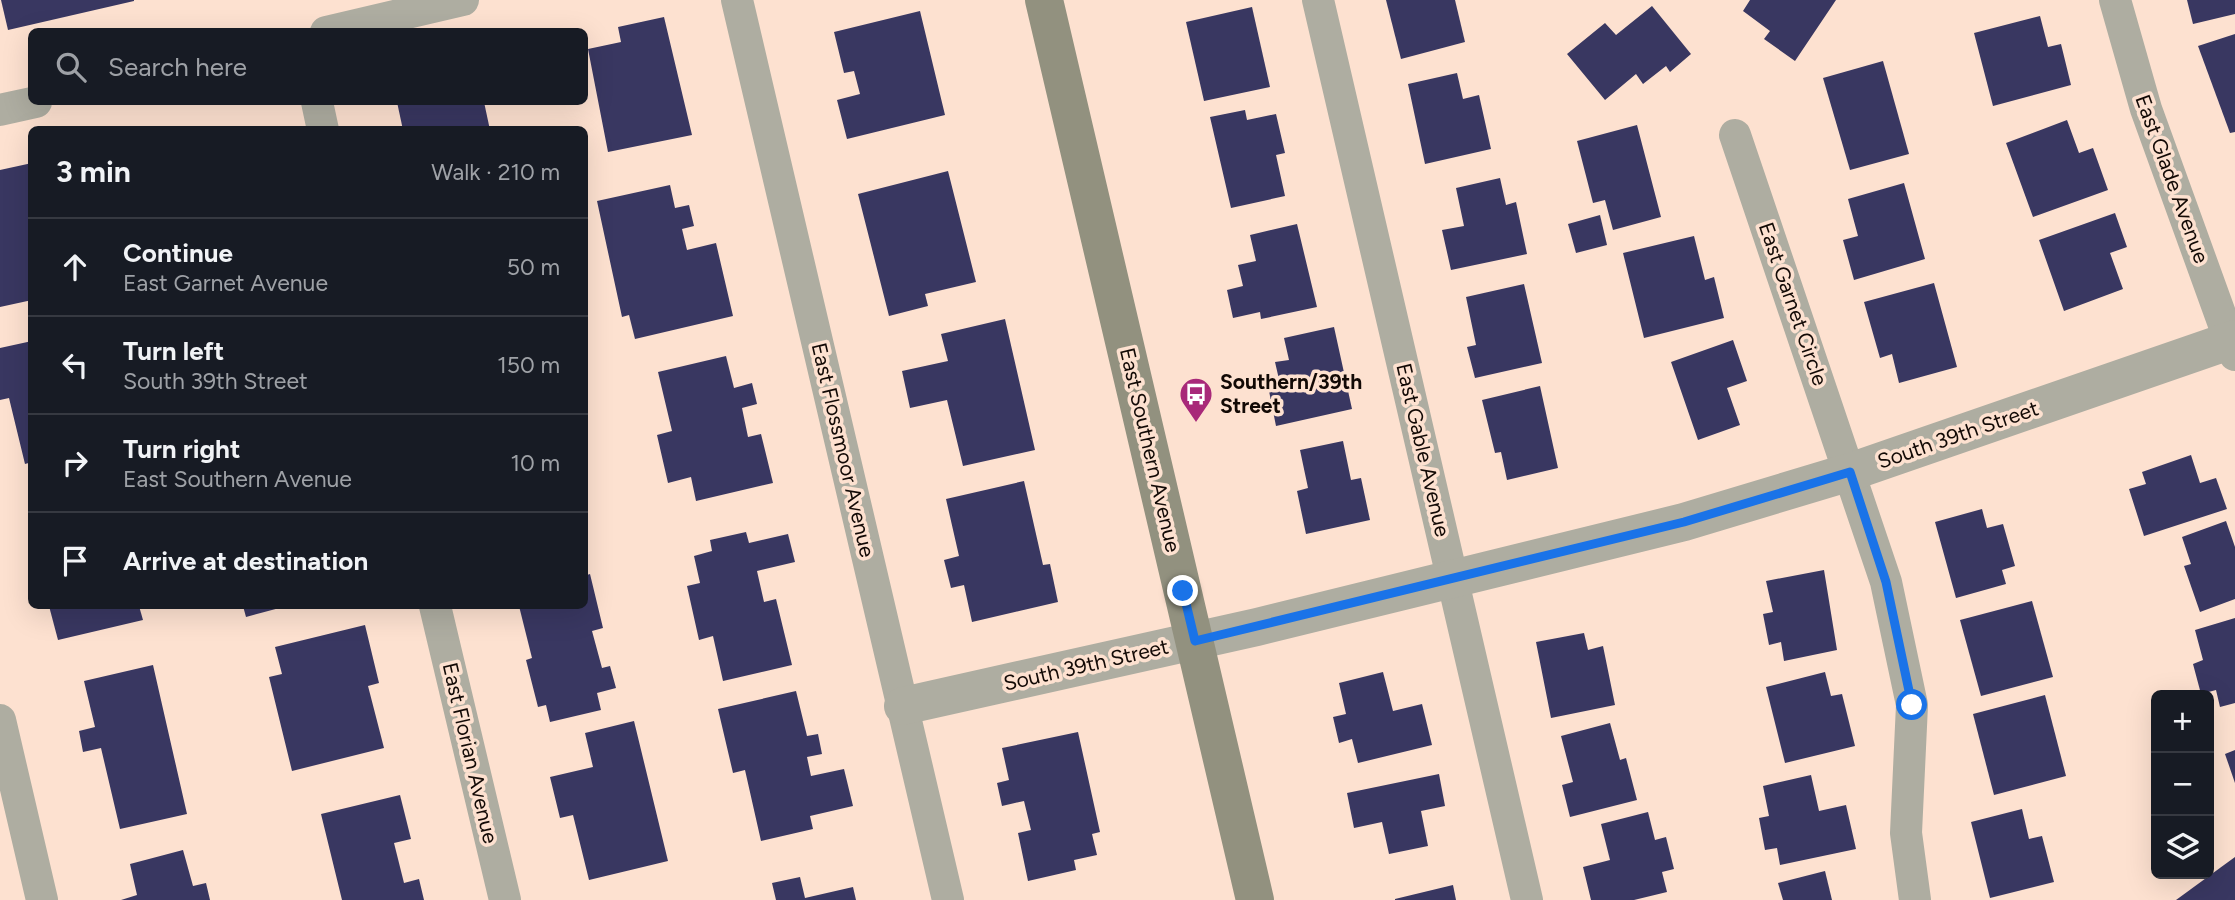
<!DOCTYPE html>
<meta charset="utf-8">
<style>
body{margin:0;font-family:Figtree,sans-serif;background:#20242c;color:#f1f3f6}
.controls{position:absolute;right:21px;bottom:21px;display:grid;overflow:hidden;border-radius:10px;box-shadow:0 7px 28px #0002}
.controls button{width:63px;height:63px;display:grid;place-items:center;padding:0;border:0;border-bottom:2px solid #363941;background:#171b24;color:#f1f3f6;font:35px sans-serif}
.stop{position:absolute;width:21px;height:21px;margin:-16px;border:5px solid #1a73e8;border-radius:50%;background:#fff}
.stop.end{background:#1a73e8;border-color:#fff;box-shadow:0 2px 7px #0008}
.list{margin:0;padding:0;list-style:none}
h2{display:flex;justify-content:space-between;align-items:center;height:91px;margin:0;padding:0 28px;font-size:30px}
h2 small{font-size:23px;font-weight:400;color:#9ea1a6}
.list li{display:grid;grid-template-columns:46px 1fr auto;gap:21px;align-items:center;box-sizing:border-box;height:98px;padding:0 28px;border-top:2px solid #363941}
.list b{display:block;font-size:26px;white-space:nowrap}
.list p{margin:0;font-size:23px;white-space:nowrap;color:#9ea1a6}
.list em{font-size:23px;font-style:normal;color:#9ea1a6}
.icon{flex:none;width:38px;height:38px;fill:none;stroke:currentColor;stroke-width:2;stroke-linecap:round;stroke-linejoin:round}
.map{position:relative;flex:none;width:2235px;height:900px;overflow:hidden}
.search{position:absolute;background:#171b24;box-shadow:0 7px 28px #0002;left:28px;top:28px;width:560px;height:77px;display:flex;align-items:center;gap:18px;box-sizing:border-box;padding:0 24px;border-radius:10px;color:#9ea1a6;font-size:26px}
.panel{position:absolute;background:#171b24;box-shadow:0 7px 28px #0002;left:28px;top:126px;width:560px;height:483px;border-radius:10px}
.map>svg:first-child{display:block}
</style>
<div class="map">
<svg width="2235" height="900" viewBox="0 0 2235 900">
<rect width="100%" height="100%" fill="#fde1d0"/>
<g fill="#393761">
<path d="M 1,0 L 134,0 L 134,1 L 8,30 Z"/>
<path d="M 1386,0 L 1455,0 L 1465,42 L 1401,59 Z"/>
<path d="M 1750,0 L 1836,0 L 1795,61 L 1764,39 L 1770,31 L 1743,11 Z"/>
<path d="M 2187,0 L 2235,0 L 2235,14 L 2193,24 Z"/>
<path d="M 1652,6 L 1691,54 L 1670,72 L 1666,66 L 1643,84 L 1636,74 L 1605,100 L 1567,54 L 1605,23 L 1616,35 Z"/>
<path d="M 1252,7 L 1270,87 L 1204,101 L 1186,22 Z"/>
<path d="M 920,11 L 945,115 L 847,139 L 837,100 L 860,94 L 854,71 L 844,73 L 834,32 Z"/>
<path d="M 2040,16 L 2048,47 L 2061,44 L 2071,85 L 1993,106 L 1974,33 Z"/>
<path d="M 664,17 L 692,135 L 608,152 L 588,49 L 621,42 L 618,27 Z"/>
<path d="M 2235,34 L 2235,132 L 2230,133 L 2198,46 Z"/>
<path d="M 1883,61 L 1909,154 L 1850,170 L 1823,78 Z"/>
<path d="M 1457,73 L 1463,99 L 1479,95 L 1491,149 L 1425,164 L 1408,84 Z"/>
<path d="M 397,102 L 484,102 L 490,130 L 403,130 Z"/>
<path d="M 1245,110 L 1247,120 L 1276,114 L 1285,153 L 1276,155 L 1285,196 L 1231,208 L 1210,117 Z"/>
<path d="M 2067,120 L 2079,153 L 2093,148 L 2108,190 L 2033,217 L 2006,143 Z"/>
<path d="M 1637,125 L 1661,217 L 1613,230 L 1605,200 L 1593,203 L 1577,141 Z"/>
<path d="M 32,163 L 32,300 L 0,307 L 0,170 Z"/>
<path d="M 948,171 L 976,282 L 925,294 L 928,306 L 889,316 L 858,194 Z"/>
<path d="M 1500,178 L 1506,205 L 1516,202 L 1527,254 L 1451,270 L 1442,230 L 1464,226 L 1456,188 Z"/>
<path d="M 1904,183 L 1925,259 L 1854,280 L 1843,240 L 1858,236 L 1848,199 Z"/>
<path d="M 670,185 L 675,208 L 689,205 L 694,226 L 682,229 L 687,250 L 716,243 L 733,316 L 635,339 L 629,315 L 622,317 L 597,201 Z"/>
<path d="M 2115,213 L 2127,247 L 2110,253 L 2123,289 L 2064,311 L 2039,240 Z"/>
<path d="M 1600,215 L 1607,245 L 1576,253 L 1568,224 Z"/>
<path d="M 1297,224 L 1317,307 L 1261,319 L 1260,312 L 1233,318 L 1227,290 L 1243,286 L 1238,265 L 1256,261 L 1250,235 Z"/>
<path d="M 1694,236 L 1705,280 L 1714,277 L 1724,318 L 1644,338 L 1623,253 Z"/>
<path d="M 1934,283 L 1957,367 L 1899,383 L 1892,354 L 1880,358 L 1864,302 Z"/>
<path d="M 1524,284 L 1542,363 L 1475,378 L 1467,347 L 1476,345 L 1466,297 Z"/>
<path d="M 1005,319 L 1035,450 L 963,466 L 947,400 L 910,408 L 902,371 L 948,361 L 941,334 Z"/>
<path d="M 1334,327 L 1352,409 L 1276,426 L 1269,391 L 1281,388 L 1275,362 L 1289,360 L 1284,338 Z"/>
<path d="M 1733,340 L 1747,381 L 1727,388 L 1740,425 L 1698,440 L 1671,362 Z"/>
<path d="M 32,341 L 32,462 L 25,464 L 9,398 L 0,400 L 0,348 Z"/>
<path d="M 726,356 L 734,388 L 752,383 L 757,404 L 742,408 L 748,437 L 761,434 L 773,483 L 696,501 L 691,477 L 668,483 L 657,435 L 672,431 L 658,372 Z"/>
<path d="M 1540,386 L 1558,468 L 1507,480 L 1501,452 L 1495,453 L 1482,400 Z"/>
<path d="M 1343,441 L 1351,480 L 1361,478 L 1370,520 L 1306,534 L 1297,491 L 1308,488 L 1300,450 Z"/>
<path d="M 2191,455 L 2200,483 L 2216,478 L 2227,509 L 2144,536 L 2129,489 L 2146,484 L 2142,472 Z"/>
<path d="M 1024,481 L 1043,565 L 1050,564 L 1058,602 L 972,622 L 964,585 L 951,588 L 944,560 L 959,556 L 946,499 Z"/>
<path d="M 1982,509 L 1987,528 L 2003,524 L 2015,566 L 2002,570 L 2006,584 L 1956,598 L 1935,522 Z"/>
<path d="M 2226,521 L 2235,547 L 2235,599 L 2200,612 L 2184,566 L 2191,564 L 2182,537 Z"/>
<path d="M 746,532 L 749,543 L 788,534 L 795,562 L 757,571 L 764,602 L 776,599 L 792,665 L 723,681 L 713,636 L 699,640 L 687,586 L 700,583 L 694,556 L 712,551 L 710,540 Z"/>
<path d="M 1824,570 L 1837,650 L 1784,661 L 1781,642 L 1769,645 L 1763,614 L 1773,612 L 1766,581 Z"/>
<path d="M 590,574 L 603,628 L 592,631 L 602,668 L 610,666 L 616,688 L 597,693 L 601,710 L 550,722 L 546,705 L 538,707 L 526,660 L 532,658 L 519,606 L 584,606 L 584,576 Z"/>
<path d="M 2032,601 L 2053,677 L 1981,696 L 1960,620 Z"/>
<path d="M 49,606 L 139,606 L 143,620 L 58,640 Z"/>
<path d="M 243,606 L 287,606 L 246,617 Z"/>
<path d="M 2235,618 L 2235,703 L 2220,707 L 2216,690 L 2201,694 L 2193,664 L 2203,660 L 2195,630 Z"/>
<path d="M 365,625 L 379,683 L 368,686 L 384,748 L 292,771 L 269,677 L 282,674 L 275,647 Z"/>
<path d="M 1584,633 L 1588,650 L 1603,646 L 1615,705 L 1551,718 L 1536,642 Z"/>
<path d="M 153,665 L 187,814 L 120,829 L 101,748 L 83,752 L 79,731 L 95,727 L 84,681 Z"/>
<path d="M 1383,672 L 1393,711 L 1422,704 L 1432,745 L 1358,763 L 1352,739 L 1339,743 L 1333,717 L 1346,714 L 1339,683 Z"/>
<path d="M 1825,672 L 1831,696 L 1842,694 L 1855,746 L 1785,763 L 1766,687 Z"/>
<path d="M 796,691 L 807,736 L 818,734 L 822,754 L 807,757 L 811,776 L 844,769 L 853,806 L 810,816 L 813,829 L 761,841 L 745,770 L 733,773 L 718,709 Z"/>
<path d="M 2045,695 L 2066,776 L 1994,795 L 1973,714 Z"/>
<path d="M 634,721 L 668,861 L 589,880 L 573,815 L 560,818 L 550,777 L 593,767 L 585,733 Z"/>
<path d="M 1610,723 L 1620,760 L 1626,758 L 1637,800 L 1570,817 L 1562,785 L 1573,782 L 1561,736 Z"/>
<path d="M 1078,732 L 1100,832 L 1092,834 L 1097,855 L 1074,860 L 1076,870 L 1028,881 L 1018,833 L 1031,830 L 1024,801 L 1002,806 L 997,783 L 1009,780 L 1002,748 Z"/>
<path d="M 2235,750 L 2235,783 L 2225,754 Z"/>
<path d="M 1439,774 L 1445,806 L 1421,811 L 1428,846 L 1389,854 L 1382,822 L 1354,828 L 1347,793 Z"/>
<path d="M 1811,775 L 1819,811 L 1846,805 L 1856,849 L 1780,865 L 1777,848 L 1765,850 L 1759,818 L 1769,816 L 1763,786 Z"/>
<path d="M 400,795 L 411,839 L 394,843 L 404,883 L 419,879 L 424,900 L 342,900 L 321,814 Z"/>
<path d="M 2022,809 L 2029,839 L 2042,836 L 2054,882 L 1990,898 L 1971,822 Z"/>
<path d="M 1648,812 L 1655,840 L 1666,837 L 1674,869 L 1662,872 L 1667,892 L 1634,900 L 1591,900 L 1583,867 L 1610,860 L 1601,824 Z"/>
<path d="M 183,850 L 193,886 L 206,883 L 210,900 L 121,900 L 137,895 L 130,864 Z"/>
<path d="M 2235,857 L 2235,900 L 2176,900 Z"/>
<path d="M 1825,871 L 1832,900 L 1783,900 L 1778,883 Z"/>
<path d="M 800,877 L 805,898 L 853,887 L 856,900 L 776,900 L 772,883 Z"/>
<path d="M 1453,885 L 1456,900 L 1395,900 L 1395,899 Z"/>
</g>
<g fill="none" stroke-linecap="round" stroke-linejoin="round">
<g stroke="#aeada1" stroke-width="32">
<path d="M 737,0 L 948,900"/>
<path d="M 1318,0 L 1527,900"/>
<path d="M 2115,0 L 2146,109 L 2235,355"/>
<path d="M 326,32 L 463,0"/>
<path d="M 317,102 L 323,130"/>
<path d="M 0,110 L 36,102"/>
<path d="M 1735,135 L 1886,582 L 1912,705 L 1906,833 L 1915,900"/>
<path d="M 435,606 L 505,900"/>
<path d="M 0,720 L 42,900"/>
</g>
<path stroke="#aeada1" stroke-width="38" d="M 903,706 L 1257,627 L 1684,522 L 1850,472 L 2235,339"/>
<path stroke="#92917f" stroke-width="38" d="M 1044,0 L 1255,900"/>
</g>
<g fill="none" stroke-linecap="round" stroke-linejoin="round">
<path stroke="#1a73e8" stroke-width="9" d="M 1183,591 L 1195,641 L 1684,522 L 1850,472 L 1886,582 L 1912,705"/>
</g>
<defs>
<symbol id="bus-pin" viewBox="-11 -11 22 30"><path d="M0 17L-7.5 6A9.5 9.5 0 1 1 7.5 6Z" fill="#a82979" stroke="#fde1d0"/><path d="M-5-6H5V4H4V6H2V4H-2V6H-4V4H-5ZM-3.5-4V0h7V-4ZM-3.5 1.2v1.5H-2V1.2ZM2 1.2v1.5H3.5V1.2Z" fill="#fff"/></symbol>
</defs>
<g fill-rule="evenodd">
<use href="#bus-pin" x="1177" y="375" width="38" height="52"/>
</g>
<g text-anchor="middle" stroke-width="7" stroke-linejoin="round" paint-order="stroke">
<g font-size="21" fill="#120905" stroke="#fde1d0">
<text transform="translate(2172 179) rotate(70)" y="7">East Glade Avenue</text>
<text transform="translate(1793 304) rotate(71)" y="7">East Garnet Circle</text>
<text transform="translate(1958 435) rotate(-19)" y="7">South 39th Street</text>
<text transform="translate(843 450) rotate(77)" y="7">East Flossmoor Avenue</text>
<text transform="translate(1150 450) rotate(77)" y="7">East Southern Avenue</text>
<text transform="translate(1423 450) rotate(77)" y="7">East Gable Avenue</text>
<text transform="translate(1086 665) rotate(-13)" y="7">South 39th Street</text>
<text transform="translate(470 753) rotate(77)" y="7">East Florian Avenue</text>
</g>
<g font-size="21" font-weight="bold" fill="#120905" stroke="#fde1d0" text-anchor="start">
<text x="1220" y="389">Southern/39th<tspan x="1220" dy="24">Street</tspan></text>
</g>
</g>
</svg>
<div class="controls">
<button>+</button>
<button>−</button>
<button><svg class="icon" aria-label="layers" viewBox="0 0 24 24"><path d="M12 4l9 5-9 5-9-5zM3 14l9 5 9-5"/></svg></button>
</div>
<div class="stop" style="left:1912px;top:705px"></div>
<div class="stop end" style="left:1183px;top:591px"></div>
<div class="search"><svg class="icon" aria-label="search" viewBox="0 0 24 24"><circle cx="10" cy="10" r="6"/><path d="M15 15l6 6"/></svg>Search here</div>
<section class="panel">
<h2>3 min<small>Walk · 210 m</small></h2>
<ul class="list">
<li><svg class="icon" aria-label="ahead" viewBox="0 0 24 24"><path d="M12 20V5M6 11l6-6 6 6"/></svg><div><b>Continue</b><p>East Garnet Avenue</p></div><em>50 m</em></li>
<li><svg class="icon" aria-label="left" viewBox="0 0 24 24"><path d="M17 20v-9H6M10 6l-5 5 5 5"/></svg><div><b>Turn left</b><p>South 39th Street</p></div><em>150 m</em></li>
<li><svg class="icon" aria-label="right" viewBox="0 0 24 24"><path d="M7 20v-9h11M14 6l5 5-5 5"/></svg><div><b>Turn right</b><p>East Southern Avenue</p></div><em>10 m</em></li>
<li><svg class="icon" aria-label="arrive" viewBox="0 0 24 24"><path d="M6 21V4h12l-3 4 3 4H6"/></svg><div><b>Arrive at destination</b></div></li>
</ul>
</section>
</div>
